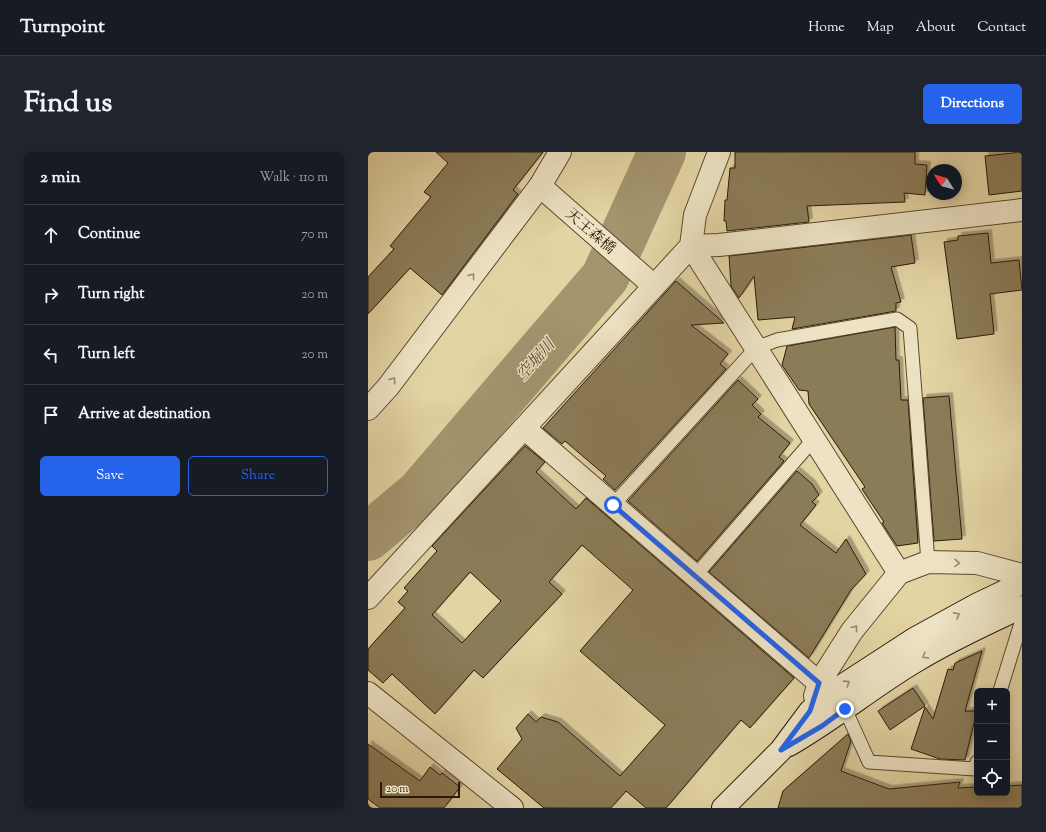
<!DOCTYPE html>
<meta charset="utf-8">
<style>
body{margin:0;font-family:"Sorts Mill Goudy","Noto Serif JP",serif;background:#20242c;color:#f1f3f6}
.controls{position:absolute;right:12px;bottom:12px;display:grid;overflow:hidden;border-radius:6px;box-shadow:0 2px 10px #0003}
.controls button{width:36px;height:36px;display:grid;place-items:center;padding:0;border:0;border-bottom:1px solid #363941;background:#171b24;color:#f1f3f6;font:20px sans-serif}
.compass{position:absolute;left:558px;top:12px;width:36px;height:36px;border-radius:50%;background:#171b24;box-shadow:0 2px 10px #0003;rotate:307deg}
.scale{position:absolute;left:12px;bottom:10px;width:80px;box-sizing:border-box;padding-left:4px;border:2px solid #2b1a07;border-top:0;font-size:11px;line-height:14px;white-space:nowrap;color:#2b1a07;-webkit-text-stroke:3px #ede3c4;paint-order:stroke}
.stop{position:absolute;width:12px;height:12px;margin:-9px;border:3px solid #2563eb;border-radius:50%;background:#fff}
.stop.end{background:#2563eb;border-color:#fff;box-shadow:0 1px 4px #0008}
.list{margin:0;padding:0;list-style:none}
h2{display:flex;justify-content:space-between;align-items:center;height:52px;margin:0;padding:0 16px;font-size:17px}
h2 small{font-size:13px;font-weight:400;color:#9ea1a6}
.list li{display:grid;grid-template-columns:26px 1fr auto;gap:12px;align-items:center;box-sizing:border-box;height:60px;padding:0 16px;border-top:1px solid #363941}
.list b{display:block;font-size:15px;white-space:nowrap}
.list em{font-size:13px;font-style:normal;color:#9ea1a6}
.actions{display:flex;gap:8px;padding:12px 16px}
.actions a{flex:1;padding:9px 0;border:1px solid #2563eb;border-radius:6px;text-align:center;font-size:14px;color:#2563eb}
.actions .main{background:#2563eb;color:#fff}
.icon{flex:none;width:22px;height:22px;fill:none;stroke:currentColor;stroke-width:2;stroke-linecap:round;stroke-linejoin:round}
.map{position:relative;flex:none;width:654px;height:656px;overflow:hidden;border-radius:6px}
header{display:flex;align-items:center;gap:24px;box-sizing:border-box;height:56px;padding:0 20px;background:#171b24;border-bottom:1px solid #363941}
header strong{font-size:19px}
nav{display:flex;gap:22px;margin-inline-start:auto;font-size:14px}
.intro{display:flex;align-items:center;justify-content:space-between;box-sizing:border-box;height:96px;padding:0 24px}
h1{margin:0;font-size:28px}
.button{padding:10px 18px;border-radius:6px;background:#2563eb;color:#fff;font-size:14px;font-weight:700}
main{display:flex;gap:24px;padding:0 24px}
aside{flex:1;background:#171b24;border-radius:6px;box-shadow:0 2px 10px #0003}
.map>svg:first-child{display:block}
</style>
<header>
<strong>Turnpoint</strong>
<nav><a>Home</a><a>Map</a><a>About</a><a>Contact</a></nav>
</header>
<div class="intro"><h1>Find us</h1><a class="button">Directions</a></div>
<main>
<aside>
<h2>2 min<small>Walk · 110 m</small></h2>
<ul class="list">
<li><svg class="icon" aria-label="ahead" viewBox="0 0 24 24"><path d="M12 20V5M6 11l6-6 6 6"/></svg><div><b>Continue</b></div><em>70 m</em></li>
<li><svg class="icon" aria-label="right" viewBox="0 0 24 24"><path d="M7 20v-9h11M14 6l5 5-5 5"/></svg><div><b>Turn right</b></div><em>20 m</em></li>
<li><svg class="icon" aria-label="left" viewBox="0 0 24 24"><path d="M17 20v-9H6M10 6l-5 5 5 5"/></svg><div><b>Turn left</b></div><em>20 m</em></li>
<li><svg class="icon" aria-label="arrive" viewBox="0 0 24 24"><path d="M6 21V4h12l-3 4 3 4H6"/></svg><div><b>Arrive at destination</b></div></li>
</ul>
<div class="actions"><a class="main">Save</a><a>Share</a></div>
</aside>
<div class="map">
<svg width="654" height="656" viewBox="0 0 654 656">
<defs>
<filter id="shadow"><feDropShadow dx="3.5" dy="-3.5" stdDeviation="0" flood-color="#0004"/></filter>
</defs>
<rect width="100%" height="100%" fill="#e3d4a4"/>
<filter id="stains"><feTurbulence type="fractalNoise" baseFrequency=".005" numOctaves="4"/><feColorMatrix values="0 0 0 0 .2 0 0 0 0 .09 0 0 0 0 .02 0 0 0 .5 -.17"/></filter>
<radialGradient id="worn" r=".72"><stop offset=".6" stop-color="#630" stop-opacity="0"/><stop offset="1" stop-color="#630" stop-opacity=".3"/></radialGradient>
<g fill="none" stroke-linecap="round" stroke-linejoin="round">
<path stroke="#a4956f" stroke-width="48" d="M 0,385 L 52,341 L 237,125 L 294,0"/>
</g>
<g fill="#8b7b59" stroke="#2b1a07" fill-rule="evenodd" filter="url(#shadow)">
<path d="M 68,0 L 175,0 L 145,38 L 150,42 L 74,143 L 42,116 L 0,162 L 0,125 L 26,97 L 22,94 L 63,45 L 56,40 L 80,11 Z"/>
<path d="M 367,0 L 547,0 L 547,12 L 559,13 L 557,43 L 536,41 L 537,50 L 439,54 L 441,70 L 359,79 L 358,69 L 356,69 L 357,48 L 359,48 L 362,16 L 367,16 Z"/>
<path d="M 654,0 L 654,39 L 621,43 L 617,4 Z"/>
<path d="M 620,81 L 623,111 L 651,108 L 654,138 L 622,142 L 626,182 L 589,187 L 576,90 L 590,88 L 590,84 Z"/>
<path d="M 543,83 L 547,111 L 523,115 L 533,150 L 528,151 L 528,159 L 424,177 L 427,165 L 390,168 L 386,124 L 371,146 L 363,134 L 361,104 Z"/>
<path d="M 308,129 L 356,171 L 323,173 L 360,202 L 352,212 L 358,217 L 247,338 L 235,327 L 238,324 L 197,289 L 194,292 L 175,276 Z"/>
<path d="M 527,175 L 528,208 L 531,208 L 533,248 L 540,248 L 550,391 L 529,394 L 514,371 L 516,370 L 494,337 L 497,335 L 441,252 L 440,239 L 431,238 L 414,213 L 419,194 Z"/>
<path d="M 370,228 L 390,247 L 384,253 L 393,262 L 390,265 L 422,291 L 411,305 L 416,309 L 329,409 L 260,349 Z"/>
<path d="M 581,244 L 594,387 L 566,389 L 555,246 Z"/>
<path d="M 157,294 L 177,310 L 168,320 L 208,357 L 218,346 L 426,526 L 382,576 L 373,568 L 298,656 L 278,656 L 258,639 L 243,656 L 176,656 L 129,617 L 154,587 L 148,576 L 160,562 L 168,570 L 173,565 L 190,570 L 252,624 L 297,573 L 212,499 L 265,438 L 214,393 L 181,430 L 194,442 L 115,526 L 106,518 L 67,562 L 24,522 L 15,531 L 0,518 L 0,497 L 37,456 L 30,450 L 40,439 L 36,436 L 69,399 L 64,394 ZM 102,420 L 133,449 L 94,491 L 64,463 Z"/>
<path d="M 429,319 L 444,332 L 451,343 L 444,350 L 448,353 L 432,373 L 468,401 L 478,387 L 498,422 L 483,438 L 441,506 L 341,420 Z"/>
<path d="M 614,499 L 597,559 L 609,559 L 597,608 L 572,607 L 543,597 L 557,555 L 565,567 L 580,517 L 585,518 L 587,511 Z"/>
<path d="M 545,536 L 557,554 L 522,578 L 510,559 Z"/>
<path d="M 480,582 L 483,589 L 473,619 L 521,637 L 592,630 L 590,636 L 609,635 L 609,641 L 639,641 L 639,634 L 654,633 L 654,656 L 410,656 L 415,639 Z"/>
<path d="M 0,592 L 52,629 L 62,615 L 72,623 L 74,621 L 92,635 L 76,656 L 12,656 L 0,647 Z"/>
</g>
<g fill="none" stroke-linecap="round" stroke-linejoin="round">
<defs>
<g id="lane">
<path d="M 245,353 L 388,196 L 409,188 L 529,167 L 542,176 L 560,410"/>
<path d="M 327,424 L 445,288"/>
<path d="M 632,539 L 654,468"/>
<path d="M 477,557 L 501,610 L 607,617 L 609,610"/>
</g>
<g id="street">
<path d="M 172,34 L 286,134"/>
<path d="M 323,94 L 531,421"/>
<path d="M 323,94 L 351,93 L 654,58"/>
<path d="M 0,257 L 20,235 L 172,34 L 192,0"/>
<path d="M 156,276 L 451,531"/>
<path d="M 0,446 L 323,94 L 327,63 L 351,0"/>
<path d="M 0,541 L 144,656"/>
<path d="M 447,544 L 451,531 L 484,479 L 531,421 L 560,410 L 609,411 L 654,423"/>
</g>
<g id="secondary">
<path d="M 421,593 C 465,568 504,535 548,509 C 582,488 618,472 654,455"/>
<path d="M 355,656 L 413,598 L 442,559 L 466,539 L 546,487 L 610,452 L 654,431"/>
</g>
</defs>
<use href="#lane" stroke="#59482e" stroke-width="15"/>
<use href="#street" stroke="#59482e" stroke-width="24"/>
<use href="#secondary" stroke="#2b1a07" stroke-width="24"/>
<use href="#lane" stroke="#ede3c4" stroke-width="13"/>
<use href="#street" stroke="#ede3c4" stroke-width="22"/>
<use href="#secondary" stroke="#ede3c4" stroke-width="22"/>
</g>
<defs><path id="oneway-chevron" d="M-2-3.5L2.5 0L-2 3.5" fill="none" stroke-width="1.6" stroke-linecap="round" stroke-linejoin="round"/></defs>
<g stroke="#96896f">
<use href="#oneway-chevron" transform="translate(104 124) rotate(-53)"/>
<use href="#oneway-chevron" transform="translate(25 228) rotate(-53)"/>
<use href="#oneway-chevron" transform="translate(589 411) rotate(1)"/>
<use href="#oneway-chevron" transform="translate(589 463) rotate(-29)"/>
<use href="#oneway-chevron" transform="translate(487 476) rotate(-52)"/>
<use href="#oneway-chevron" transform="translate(557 504) rotate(150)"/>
<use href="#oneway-chevron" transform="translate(479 531) rotate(-33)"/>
</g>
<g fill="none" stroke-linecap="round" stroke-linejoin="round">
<path stroke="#2563eb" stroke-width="5" d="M 245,353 L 451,531 L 442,559 L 413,598 L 454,574 L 477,557"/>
</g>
<g text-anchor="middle" stroke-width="3" stroke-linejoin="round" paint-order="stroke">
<g font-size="15" fill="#2b1a07" stroke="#ede3c4">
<text transform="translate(223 79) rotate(41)" y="5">天王森橋</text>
</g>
<g font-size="16" font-style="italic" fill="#5b4b31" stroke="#ede3c4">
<text transform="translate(167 207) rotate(-49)" y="6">空堀川</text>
</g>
</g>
<rect width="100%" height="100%" filter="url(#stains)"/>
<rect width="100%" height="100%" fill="url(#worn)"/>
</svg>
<div class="controls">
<button>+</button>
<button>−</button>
<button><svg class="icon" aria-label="locate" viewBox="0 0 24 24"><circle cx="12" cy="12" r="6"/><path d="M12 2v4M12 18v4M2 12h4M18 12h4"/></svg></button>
</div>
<svg class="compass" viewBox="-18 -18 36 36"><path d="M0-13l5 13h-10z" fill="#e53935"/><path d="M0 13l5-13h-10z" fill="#9ea1a6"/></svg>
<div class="scale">20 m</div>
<div class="stop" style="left:245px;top:353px"></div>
<div class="stop end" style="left:477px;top:557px"></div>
</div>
</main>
